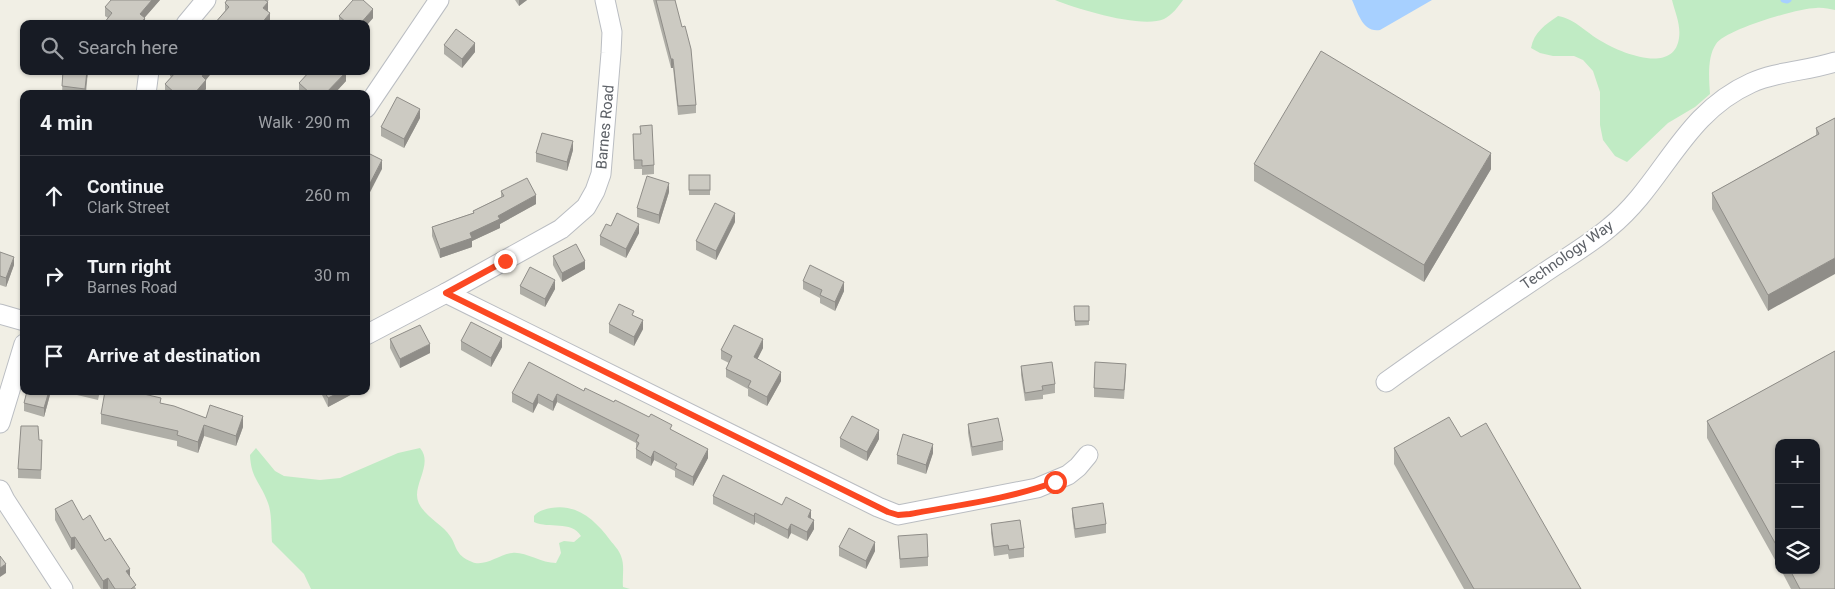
<!DOCTYPE html>
<meta charset="utf-8">
<style>
body{margin:0;font-family:Roboto,sans-serif;background:#242831;color:#f1f3f6}
.controls{position:absolute;right:15px;bottom:15px;display:grid;overflow:hidden;border-radius:10px;box-shadow:0 1px 4px #0004}
.controls button{width:45px;height:45px;display:grid;place-items:center;padding:0;border:0;border-bottom:1px solid #363941;background:#171b24;color:#f1f3f6;font:25px sans-serif}
.stop{position:absolute;width:15px;height:15px;margin:-11px;border:4px solid #fb4822;border-radius:50%;background:#fff}
.stop.end{background:#fb4822;border-color:#fff;box-shadow:0 1px 5px #0008}
.list{margin:0;padding:0;list-style:none}
h2{display:flex;justify-content:space-between;align-items:center;height:65px;margin:0;padding:0 20px;font-size:21px}
h2 small{font-size:16px;font-weight:400;color:#9ea1a6}
.list li{display:grid;grid-template-columns:32px 1fr auto;gap:15px;align-items:center;box-sizing:border-box;height:80px;padding:0 20px;border-top:1px solid #363941}
.list b{display:block;font-size:19px;white-space:nowrap}
.list p{margin:0;font-size:16px;white-space:nowrap;color:#9ea1a6}
.list em{font-size:16px;font-style:normal;color:#9ea1a6}
.icon{flex:none;width:28px;height:28px;fill:none;stroke:currentColor;stroke-width:2;stroke-linecap:round;stroke-linejoin:round}
.map{position:relative;flex:none;width:1835px;height:589px;overflow:hidden}
.search{position:absolute;background:#171b24;box-shadow:0 1px 4px #0004;left:20px;top:20px;width:350px;height:55px;display:flex;align-items:center;gap:12px;box-sizing:border-box;padding:0 18px;border-radius:10px;color:#9ea1a6;font-size:19px}
.panel{position:absolute;background:#171b24;box-shadow:0 1px 4px #0004;left:20px;top:90px;width:350px;height:305px;border-radius:10px}
.map>svg:first-child{display:block}
</style>
<div class="map">
<svg width="1835" height="589" viewBox="0 0 1835 589">
<rect width="100%" height="100%" fill="#f1efe5"/>
<g fill="#c0ebc4">
<path d="M 1055,0 L 1183,0 C 1178,7 1172,15 1164,19 C 1142,29 1077,9 1055,0 Z"/>
<path d="M 1672,0 L 1835,0 L 1835,10 C 1829,9 1822,7 1816,8 C 1798,8 1725,30 1716,44 C 1707,57 1709,79 1710,94 L 1695,107 L 1668,123 L 1627,162 L 1615,156 L 1603,140 L 1600,125 L 1600,92 L 1593,71 L 1583,60 L 1574,56 L 1553,56 L 1540,53 L 1531,48 C 1534,32 1545,25 1558,16 C 1577,20 1585,32 1601,41 C 1621,53 1674,75 1679,38 C 1681,25 1675,12 1672,0 Z"/>
<path d="M 256,448 L 275,471 L 284,476 L 320,480 L 340,478 L 398,453 L 420,448 C 432,462 417,480 417,495 C 417,513 442,523 450,536 C 454,541 455,548 459,553 C 461,557 471,562 475,563 C 488,565 499,555 512,553 C 524,551 541,563 556,563 L 561,553 L 559,543 L 564,541 L 574,542 L 581,536 C 571,520 549,529 534,522 L 534,516 C 538,511 545,509 551,508 C 577,503 596,521 610,540 C 614,545 619,550 621,556 C 625,566 622,577 623,587 L 630,589 L 311,589 L 304,574 L 272,542 C 271,530 272,513 268,503 C 261,483 251,479 250,455 Z"/>
</g>
<path fill="#a7d0ff" d="M 1352,0 L 1432,0 L 1380,30 C 1363,33 1358,13 1352,0 Z"/>
<g fill="none" stroke-linecap="round" stroke-linejoin="round">
<path stroke="#a7d0ff" stroke-width="5" d="M 1783,0 L 1787,1 L 1789,0"/>
<defs>
<g id="minor">
<path d="M 186,24 L 206,0"/>
<path d="M 146,94 L 149,71"/>
<path d="M 366,108 L 439,0"/>
<path d="M 446,293 L 561,229 L 586,207 L 595,191 L 601,174 L 611,53 L 612,32 L 605,0"/>
<path d="M 0,314 L 24,321"/>
<path d="M 366,335 L 446,293 L 878,507 L 898,515 L 1037,488 L 1068,475 L 1078,467 L 1088,455"/>
<path d="M 1386,382 C 1437,345 1489,310 1541,275 C 1564,259 1589,245 1610,227 C 1664,183 1682,114 1751,83 C 1777,71 1808,71 1835,62"/>
<path d="M 0,423 L 24,344"/>
<path d="M 0,490 L 5,500 L 63,589"/>
</g>
</defs>
<use href="#minor" stroke="#babdc2" stroke-width="21"/>
<use href="#minor" stroke="#fff" stroke-width="19"/>
</g>
<g fill="#afaea7">
<path d="M 160,0 L 144,18 L 145,24 L 104,24 L 108,18 L 105,16 L 105,7 Z"/>
<path d="M 227,0 L 269,0 L 267,2 L 268,11 L 270,22 L 269,24 L 214,24 L 225,11 L 225,3 Z"/>
<path d="M 515,0 L 527,0 L 519,6 Z"/>
<path d="M 653,0 L 675,0 L 696,105 L 696,113 L 678,115 L 673,68 L 671,68 Z"/>
<path d="M 339,16 L 373,18 L 366,26 L 366,24 L 339,24 Z"/>
<path d="M 444,45 L 475,52 L 462,68 L 444,54 Z"/>
<path d="M 63,71 L 88,71 L 86,94 L 62,94 Z"/>
<path d="M 170,71 L 213,71 L 206,80 L 206,89 L 202,94 L 166,94 L 165,93 L 165,84 L 171,77 L 170,76 Z"/>
<path d="M 346,81 L 334,94 L 301,94 L 299,92 L 299,83 Z"/>
<path d="M 420,118 L 404,148 L 381,136 L 381,127 Z"/>
<path d="M 1835,118 L 1768,311 L 1712,209 L 1712,193 L 1816,135 L 1816,128 Z"/>
<path d="M 633,134 L 654,165 L 654,174 L 642,175 L 642,169 L 634,169 Z"/>
<path d="M 573,150 L 567,171 L 536,162 L 536,153 Z"/>
<path d="M 1254,164 L 1491,169 L 1424,282 L 1254,181 Z"/>
<rect x="689" y="175" width="21" height="20"/>
<path d="M 501,191 L 536,204 L 500,224 L 500,228 L 472,241 L 472,247 L 440,258 L 432,236 L 432,227 L 473,213 L 473,211 L 501,197 Z"/>
<path d="M 669,192 L 659,224 L 637,217 L 637,208 Z"/>
<path d="M 735,222 L 716,260 L 696,250 L 696,241 Z"/>
<path d="M 611,226 L 639,233 L 626,258 L 600,245 L 600,236 Z"/>
<path d="M 0,252 L 14,265 L 6,287 L 0,285 Z"/>
<path d="M 553,256 L 585,269 L 562,282 L 553,265 Z"/>
<path d="M 803,281 L 844,291 L 835,311 L 820,303 L 820,298 L 803,289 Z"/>
<path d="M 520,286 L 555,289 L 545,307 L 520,294 Z"/>
<path d="M 1074,306 L 1089,306 L 1089,325 L 1075,326 Z"/>
<path d="M 634,316 L 643,329 L 634,346 L 609,333 L 609,324 Z"/>
<path d="M 390,339 L 430,353 L 400,368 L 390,348 Z"/>
<path d="M 461,341 L 502,347 L 491,367 L 461,350 Z"/>
<path d="M 763,348 L 757,359 L 781,381 L 767,406 L 748,396 L 748,389 L 726,377 L 726,369 L 729,363 L 721,359 L 721,350 Z"/>
<path d="M 1835,351 L 1835,589 L 1791,589 L 1781,570 L 1816,570 L 1816,443 L 1779,443 L 1779,567 L 1707,438 L 1707,421 Z"/>
<path d="M 1021,366 L 1055,384 L 1055,393 L 1043,395 L 1043,399 L 1025,401 L 1021,375 Z"/>
<path d="M 1126,373 L 1124,399 L 1094,397 L 1094,388 Z"/>
<path d="M 27,391 L 51,391 L 44,417 L 24,411 L 24,403 Z"/>
<path d="M 77,391 L 100,391 L 98,400 L 77,395 Z"/>
<path d="M 320,391 L 358,391 L 328,407 Z"/>
<path d="M 584,391 L 672,430 L 708,458 L 693,486 L 675,477 L 675,471 L 654,460 L 651,466 L 636,458 L 636,443 L 557,402 L 553,411 L 538,403 L 533,413 L 512,402 L 512,393 Z"/>
<path d="M 161,403 L 206,418 L 243,427 L 236,446 L 204,436 L 198,453 L 177,446 L 177,441 L 101,424 L 101,414 Z"/>
<path d="M 968,424 L 1003,441 L 1003,450 L 972,456 L 968,433 Z"/>
<path d="M 1461,437 L 1581,589 L 1464,589 L 1394,464 L 1394,448 Z"/>
<path d="M 840,438 L 879,439 L 867,461 L 840,447 Z"/>
<path d="M 39,440 L 42,440 L 41,479 L 18,478 L 18,469 Z"/>
<path d="M 933,453 L 926,474 L 897,464 L 897,455 Z"/>
<path d="M 713,496 L 782,505 L 811,519 L 814,529 L 807,541 L 791,533 L 788,539 L 755,522 L 754,525 L 713,504 Z"/>
<path d="M 1072,508 L 1106,524 L 1106,533 L 1075,538 L 1072,516 Z"/>
<path d="M 55,509 L 83,520 L 105,541 L 130,576 L 136,589 L 101,589 L 75,548 L 71,550 L 55,520 Z"/>
<path d="M 991,524 L 1024,548 L 1024,557 L 1009,559 L 1008,554 L 994,556 L 991,533 Z"/>
<path d="M 898,536 L 928,557 L 928,566 L 900,568 Z"/>
<path d="M 839,547 L 875,551 L 866,569 L 839,556 Z"/>
</g>
<g fill="#8f8d88">
<path d="M 152,0 L 160,0 L 140,23 L 140,14 Z"/>
<path d="M 519,0 L 527,0 L 519,6 Z"/>
<path d="M 268,2 L 268,11 L 263,8 Z"/>
<path d="M 373,9 L 373,18 L 366,26 L 366,24 L 360,24 Z"/>
<path d="M 270,13 L 270,22 L 269,24 L 261,24 Z"/>
<path d="M 145,18 L 145,24 L 140,24 Z"/>
<path d="M 475,43 L 475,52 L 462,68 L 462,59 Z"/>
<rect x="671" y="59" width="2" height="9"/>
<path d="M 87,71 L 88,71 L 85,94 L 85,89 Z"/>
<path d="M 206,71 L 213,71 L 205,81 L 206,80 L 206,89 L 202,94 L 194,94 L 202,76 Z"/>
<path d="M 346,72 L 346,81 L 334,94 L 325,94 Z"/>
<path d="M 420,109 L 420,118 L 404,148 L 404,139 Z"/>
<path d="M 573,141 L 573,150 L 567,171 L 567,162 Z"/>
<path d="M 1491,153 L 1491,169 L 1424,282 L 1424,265 Z"/>
<path d="M 382,160 L 382,169 L 366,200 L 366,191 Z"/>
<path d="M 669,183 L 669,192 L 659,224 L 659,215 Z"/>
<path d="M 536,195 L 536,204 L 500,224 L 500,228 L 472,241 L 472,247 L 440,258 L 440,249 L 470,233 L 498,216 Z"/>
<path d="M 735,213 L 735,222 L 716,260 L 716,251 Z"/>
<path d="M 639,224 L 639,233 L 626,258 L 626,249 Z"/>
<path d="M 14,257 L 14,265 L 6,287 L 6,278 Z"/>
<path d="M 1835,258 L 1835,274 L 1768,311 L 1768,295 Z"/>
<path d="M 585,261 L 585,269 L 562,282 L 562,273 Z"/>
<path d="M 555,280 L 555,289 L 545,307 L 545,299 Z"/>
<path d="M 844,282 L 844,291 L 835,311 L 835,302 Z"/>
<path d="M 643,320 L 643,329 L 634,346 L 634,337 Z"/>
<path d="M 502,338 L 502,347 L 491,367 L 491,358 Z"/>
<path d="M 763,339 L 763,348 L 754,366 L 754,357 Z"/>
<path d="M 430,344 L 430,353 L 400,368 L 400,359 Z"/>
<path d="M 781,372 L 781,381 L 767,406 L 767,397 Z"/>
<path d="M 49,391 L 51,391 L 44,417 L 44,408 Z"/>
<path d="M 342,391 L 358,391 L 328,407 L 328,398 Z"/>
<path d="M 538,394 L 538,403 L 533,413 L 533,404 Z"/>
<path d="M 557,394 L 557,402 L 553,411 L 553,402 Z"/>
<path d="M 243,416 L 243,427 L 236,446 L 236,436 Z"/>
<path d="M 204,425 L 204,436 L 198,453 L 198,442 Z"/>
<path d="M 879,430 L 879,439 L 867,461 L 867,452 Z"/>
<path d="M 933,444 L 933,453 L 926,474 L 926,465 Z"/>
<path d="M 708,449 L 708,458 L 693,486 L 693,477 Z"/>
<path d="M 654,451 L 654,460 L 651,466 L 651,458 Z"/>
<path d="M 811,510 L 811,519 L 808,517 Z"/>
<path d="M 755,513 L 755,522 L 754,525 L 754,516 Z"/>
<path d="M 814,520 L 814,529 L 807,541 L 807,532 Z"/>
<path d="M 791,524 L 791,533 L 788,539 L 788,530 Z"/>
<path d="M 75,537 L 75,548 L 71,550 L 71,538 Z"/>
<path d="M 875,542 L 875,551 L 866,569 L 866,561 Z"/>
<path d="M 6,564 L 6,573 L 0,577 L 0,568 Z"/>
<path d="M 130,569 L 130,580 L 126,571 Z"/>
<path d="M 108,578 L 108,589 L 103,589 L 103,581 Z"/>
</g>
<g fill="#cccac2" stroke="#8f8d88">
<path d="M 111,0 L 152,0 L 140,14 L 145,18 L 140,24 L 105,24 L 104,23 L 112,13 L 105,7 Z"/>
<path d="M 227,0 L 265,0 L 268,2 L 263,8 L 270,13 L 261,24 L 250,24 L 248,22 L 247,24 L 214,24 L 229,7 L 225,3 Z"/>
<path d="M 353,0 L 363,0 L 373,9 L 360,24 L 348,24 L 339,16 Z"/>
<path d="M 656,0 L 675,0 L 682,27 L 685,26 L 691,49 L 696,105 L 678,106 L 673,59 L 671,59 Z"/>
<path d="M 456,29 L 475,43 L 462,59 L 444,45 Z"/>
<path d="M 1321,51 L 1491,153 L 1424,265 L 1254,164 Z"/>
<path d="M 63,71 L 87,71 L 85,89 L 62,86 Z"/>
<path d="M 175,71 L 206,71 L 202,76 L 206,80 L 194,94 L 176,94 L 165,84 L 176,72 Z"/>
<path d="M 310,71 L 346,71 L 346,72 L 325,94 L 311,94 L 299,83 Z"/>
<path d="M 397,97 L 420,109 L 404,139 L 381,127 Z"/>
<path d="M 1835,118 L 1835,258 L 1768,295 L 1712,193 L 1819,134 L 1816,128 Z"/>
<path d="M 652,125 L 654,165 L 642,166 L 642,160 L 634,160 L 633,134 L 641,134 L 640,126 Z"/>
<path d="M 542,133 L 573,141 L 567,162 L 536,153 Z"/>
<path d="M 366,152 L 382,160 L 366,191 Z"/>
<rect x="689" y="175" width="21" height="15"/>
<path d="M 647,176 L 669,183 L 659,215 L 637,208 Z"/>
<path d="M 527,178 L 536,195 L 498,216 L 500,219 L 470,233 L 472,238 L 440,249 L 432,227 L 474,213 L 473,211 L 504,196 L 501,191 Z"/>
<path d="M 715,203 L 735,213 L 716,251 L 696,241 Z"/>
<path d="M 617,213 L 639,224 L 626,249 L 600,236 L 606,224 L 611,226 Z"/>
<path d="M 576,244 L 585,261 L 562,273 L 553,256 Z"/>
<path d="M 0,252 L 14,257 L 6,278 L 0,276 Z"/>
<path d="M 810,265 L 844,282 L 835,302 L 820,295 L 822,290 L 803,281 Z"/>
<path d="M 530,267 L 555,280 L 545,299 L 520,286 Z"/>
<path d="M 619,304 L 634,311 L 632,315 L 643,320 L 634,337 L 609,324 Z"/>
<path d="M 1074,306 L 1089,306 L 1089,321 L 1075,321 Z"/>
<path d="M 471,322 L 502,338 L 491,358 L 461,341 Z"/>
<path d="M 420,325 L 430,344 L 400,359 L 390,339 Z"/>
<path d="M 734,325 L 763,339 L 754,357 L 781,372 L 767,397 L 748,387 L 751,381 L 726,369 L 732,356 L 721,350 Z"/>
<path d="M 1835,351 L 1835,589 L 1800,589 L 1790,570 L 1816,570 L 1816,443 L 1779,443 L 1779,550 L 1707,421 Z"/>
<path d="M 529,362 L 584,391 L 585,388 L 614,402 L 615,400 L 649,417 L 651,414 L 672,425 L 670,429 L 708,449 L 693,477 L 675,468 L 677,464 L 654,451 L 651,458 L 636,449 L 639,443 L 636,441 L 639,435 L 557,394 L 553,402 L 538,394 L 533,404 L 512,393 Z"/>
<path d="M 1052,362 L 1055,384 L 1042,386 L 1043,390 L 1025,393 L 1021,366 Z"/>
<path d="M 1095,362 L 1126,364 L 1124,390 L 1094,388 Z"/>
<path d="M 27,391 L 49,391 L 44,408 L 24,403 Z"/>
<path d="M 105,391 L 131,391 L 161,398 L 160,403 L 174,406 L 206,418 L 210,405 L 243,416 L 236,436 L 204,425 L 198,442 L 177,435 L 178,431 L 101,414 Z"/>
<path d="M 324,391 L 342,391 L 328,398 Z"/>
<path d="M 852,416 L 879,430 L 867,452 L 840,438 Z"/>
<path d="M 1449,417 L 1461,437 L 1486,423 L 1581,589 L 1474,589 L 1394,448 Z"/>
<path d="M 998,418 L 1003,441 L 972,447 L 968,424 Z"/>
<path d="M 21,426 L 38,426 L 39,440 L 42,440 L 41,470 L 18,469 Z"/>
<path d="M 903,434 L 933,444 L 926,465 L 897,455 Z"/>
<path d="M 723,475 L 782,505 L 786,497 L 811,510 L 808,517 L 814,520 L 807,532 L 791,524 L 788,530 L 755,513 L 754,516 L 713,496 Z"/>
<path d="M 72,500 L 83,520 L 90,515 L 105,541 L 110,538 L 130,569 L 126,571 L 136,585 L 131,589 L 115,589 L 108,578 L 103,581 L 75,537 L 71,538 L 55,509 Z"/>
<path d="M 1103,503 L 1106,524 L 1075,529 L 1072,508 Z"/>
<path d="M 1020,520 L 1024,548 L 1009,550 L 1008,545 L 994,547 L 991,524 Z"/>
<path d="M 849,528 L 875,542 L 866,561 L 839,547 Z"/>
<path d="M 927,534 L 928,557 L 900,559 L 898,536 Z"/>
<path d="M 0,556 L 6,564 L 0,568 Z"/>
</g>
<g fill="none" stroke-linecap="round" stroke-linejoin="round">
<path stroke="#fb4822" stroke-width="6" d="M 505,261 L 446,293 L 888,512 L 898,515 L 910,514 C 958,505 1009,499 1055,482"/>
</g>
<g text-anchor="middle" stroke-width="4" stroke-linejoin="round" paint-order="stroke">
<g font-size="15" fill="#5d6167" stroke="#fff">
<text transform="translate(605 127) rotate(-85)" y="5">Barnes Road</text>
<text transform="translate(1567 255) rotate(-35)" y="5">Technology Way</text>
</g>
</g>
</svg>
<div class="controls">
<button>+</button>
<button>−</button>
<button><svg class="icon" aria-label="layers" viewBox="0 0 24 24"><path d="M12 4l9 5-9 5-9-5zM3 14l9 5 9-5"/></svg></button>
</div>
<div class="stop" style="left:1055px;top:482px"></div>
<div class="stop end" style="left:505px;top:261px"></div>
<div class="search"><svg class="icon" aria-label="search" viewBox="0 0 24 24"><circle cx="10" cy="10" r="6"/><path d="M15 15l6 6"/></svg>Search here</div>
<section class="panel">
<h2>4 min<small>Walk · 290 m</small></h2>
<ul class="list">
<li><svg class="icon" aria-label="ahead" viewBox="0 0 24 24"><path d="M12 20V5M6 11l6-6 6 6"/></svg><div><b>Continue</b><p>Clark Street</p></div><em>260 m</em></li>
<li><svg class="icon" aria-label="right" viewBox="0 0 24 24"><path d="M7 20v-9h11M14 6l5 5-5 5"/></svg><div><b>Turn right</b><p>Barnes Road</p></div><em>30 m</em></li>
<li><svg class="icon" aria-label="arrive" viewBox="0 0 24 24"><path d="M6 21V4h12l-3 4 3 4H6"/></svg><div><b>Arrive at destination</b></div></li>
</ul>
</section>
</div>
